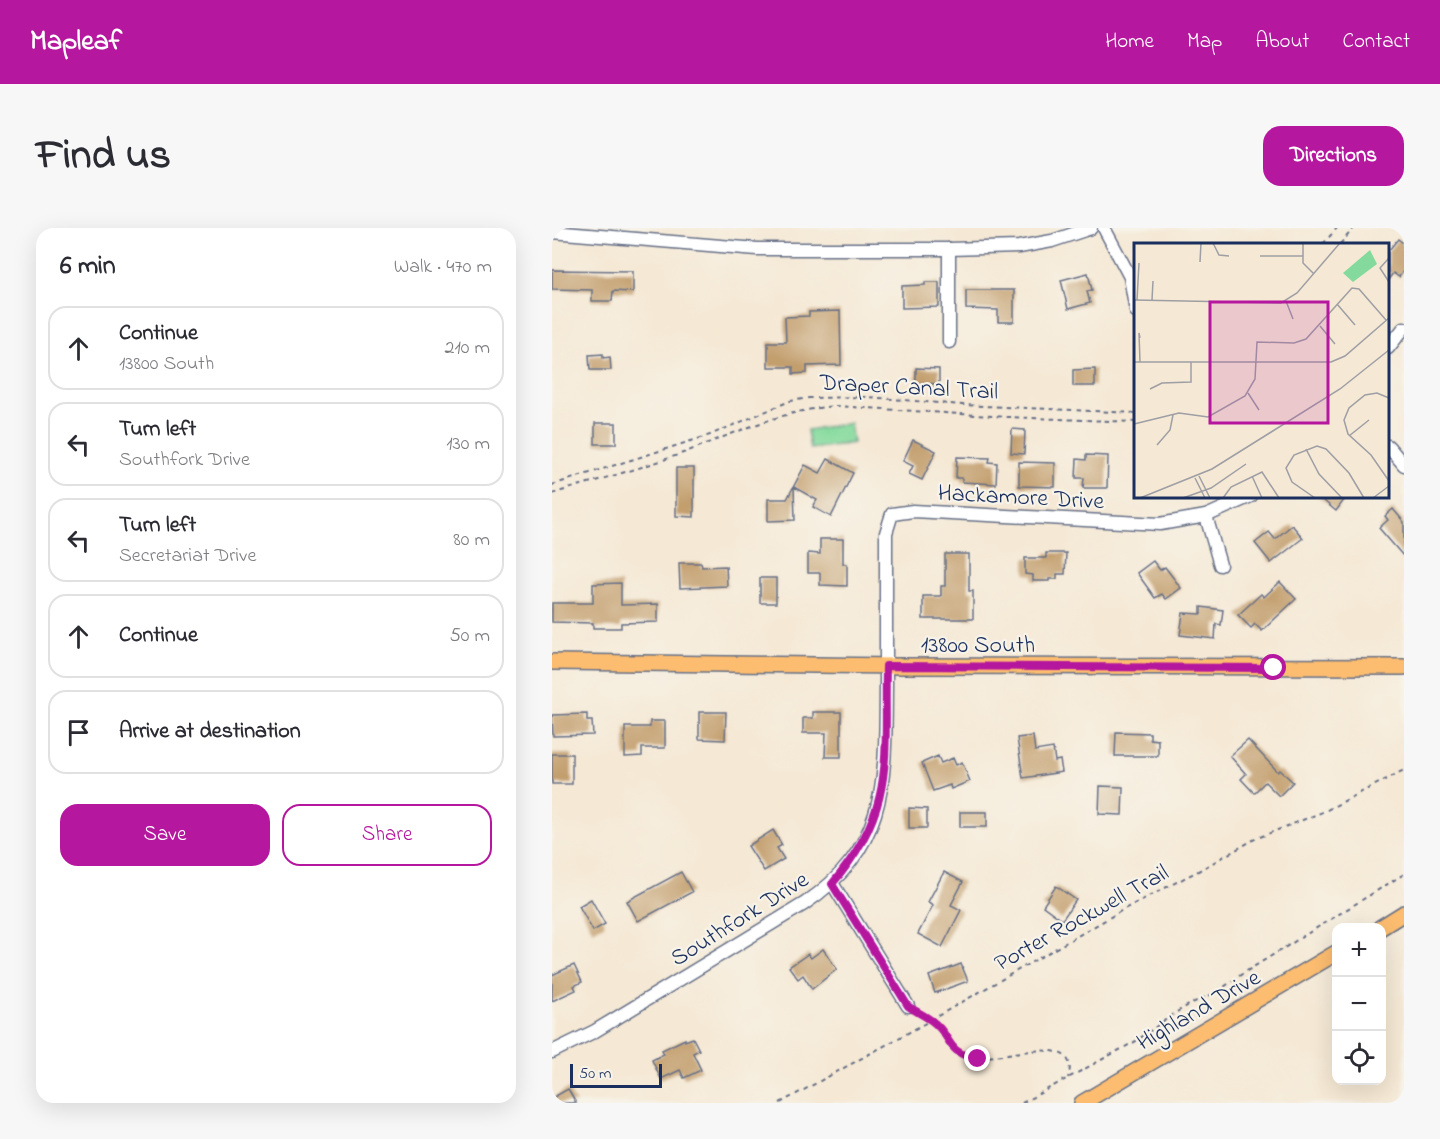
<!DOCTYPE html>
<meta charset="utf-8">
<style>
body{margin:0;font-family:"Indie Flower",sans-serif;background:#f7f7f7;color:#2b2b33}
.controls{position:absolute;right:18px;bottom:18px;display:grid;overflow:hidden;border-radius:12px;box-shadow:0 6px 24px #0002}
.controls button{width:54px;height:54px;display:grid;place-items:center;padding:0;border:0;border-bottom:2px solid #e1e1e2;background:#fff;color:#2b2b33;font:30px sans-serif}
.scale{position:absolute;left:18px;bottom:15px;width:92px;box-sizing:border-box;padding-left:6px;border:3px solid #1b2f5e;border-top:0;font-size:16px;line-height:21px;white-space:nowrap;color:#1b2f5e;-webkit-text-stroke:4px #f7f3e8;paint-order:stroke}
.stop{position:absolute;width:18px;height:18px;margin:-14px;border:4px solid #b5179e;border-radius:50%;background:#fff}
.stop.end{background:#b5179e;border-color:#fff;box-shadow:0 2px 6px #0008}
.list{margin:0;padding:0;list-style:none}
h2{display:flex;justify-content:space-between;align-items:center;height:78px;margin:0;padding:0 24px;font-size:26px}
h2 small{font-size:20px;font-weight:400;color:#7c7c81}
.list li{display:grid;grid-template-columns:39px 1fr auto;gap:18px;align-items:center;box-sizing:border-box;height:84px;margin:0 12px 12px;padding:0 12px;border:2px solid #e1e1e2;border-radius:18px}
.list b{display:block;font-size:22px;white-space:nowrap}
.list p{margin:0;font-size:20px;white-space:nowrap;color:#7c7c81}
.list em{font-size:20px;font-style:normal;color:#7c7c81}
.actions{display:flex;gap:12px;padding:18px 24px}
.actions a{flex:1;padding:14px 0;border:2px solid #b5179e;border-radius:18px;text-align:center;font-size:21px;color:#b5179e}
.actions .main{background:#b5179e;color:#fff}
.icon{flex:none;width:33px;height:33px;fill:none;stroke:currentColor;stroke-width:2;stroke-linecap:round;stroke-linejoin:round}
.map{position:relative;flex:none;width:852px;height:875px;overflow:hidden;border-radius:18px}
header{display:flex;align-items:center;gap:36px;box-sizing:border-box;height:84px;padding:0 30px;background:#b5179e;color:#fff}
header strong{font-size:28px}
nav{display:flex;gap:33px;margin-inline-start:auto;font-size:21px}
.intro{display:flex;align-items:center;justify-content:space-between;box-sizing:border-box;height:144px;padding:0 36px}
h1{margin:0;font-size:42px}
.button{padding:15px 27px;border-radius:18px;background:#b5179e;color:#fff;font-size:21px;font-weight:700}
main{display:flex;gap:36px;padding:0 36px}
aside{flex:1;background:#fff;border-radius:18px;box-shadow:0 6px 24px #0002}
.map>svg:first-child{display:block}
</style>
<header>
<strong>Mapleaf</strong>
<nav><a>Home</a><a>Map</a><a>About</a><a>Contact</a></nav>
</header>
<div class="intro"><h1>Find us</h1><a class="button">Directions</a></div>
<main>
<aside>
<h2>6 min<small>Walk · 470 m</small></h2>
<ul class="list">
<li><svg class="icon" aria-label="ahead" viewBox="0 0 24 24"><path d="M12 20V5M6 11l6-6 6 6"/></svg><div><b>Continue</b><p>13800 South</p></div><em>210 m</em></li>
<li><svg class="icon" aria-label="left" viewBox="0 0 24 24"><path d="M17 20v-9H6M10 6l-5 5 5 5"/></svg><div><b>Turn left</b><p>Southfork Drive</p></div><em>130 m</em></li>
<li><svg class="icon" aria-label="left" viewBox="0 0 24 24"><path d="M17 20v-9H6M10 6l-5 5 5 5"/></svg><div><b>Turn left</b><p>Secretariat Drive</p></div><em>80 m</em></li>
<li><svg class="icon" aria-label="ahead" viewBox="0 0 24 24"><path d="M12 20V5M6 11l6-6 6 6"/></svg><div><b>Continue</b></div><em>50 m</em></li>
<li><svg class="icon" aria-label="arrive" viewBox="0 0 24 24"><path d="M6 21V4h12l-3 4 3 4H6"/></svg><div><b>Arrive at destination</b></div></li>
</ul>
<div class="actions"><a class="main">Save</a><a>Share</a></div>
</aside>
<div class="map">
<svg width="852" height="875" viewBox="0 0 852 875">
<rect width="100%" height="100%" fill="#f7f3e8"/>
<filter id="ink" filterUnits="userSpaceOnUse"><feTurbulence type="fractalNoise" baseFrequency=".0167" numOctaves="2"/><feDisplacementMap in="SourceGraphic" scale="12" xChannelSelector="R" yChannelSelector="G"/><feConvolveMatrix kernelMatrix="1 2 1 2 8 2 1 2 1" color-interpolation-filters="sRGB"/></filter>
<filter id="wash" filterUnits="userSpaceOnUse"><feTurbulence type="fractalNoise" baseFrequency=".008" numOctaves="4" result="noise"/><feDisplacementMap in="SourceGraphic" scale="24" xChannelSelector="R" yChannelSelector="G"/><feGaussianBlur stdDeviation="1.35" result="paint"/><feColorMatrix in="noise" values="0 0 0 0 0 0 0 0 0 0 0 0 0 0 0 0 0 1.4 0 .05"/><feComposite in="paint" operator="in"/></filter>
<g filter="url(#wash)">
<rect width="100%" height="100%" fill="#f5e8d4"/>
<path fill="#84da9d" stroke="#50847e" stroke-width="1.5" d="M 298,195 L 301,215 L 258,221 L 255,202 Z"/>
<g id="blocks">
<g fill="#c39f6e">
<path d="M 846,11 L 852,16 L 852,42 L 847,49 L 841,45 L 836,52 L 836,23 Z"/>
<path d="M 0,42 L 81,43 L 81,64 L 61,63 L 60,73 L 40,73 L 40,62 L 0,61 Z"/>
<path d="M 536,45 L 540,62 L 535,63 L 538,75 L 516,81 L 509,52 Z"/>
<path d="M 373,54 L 387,54 L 387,79 L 350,80 L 350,58 L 373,57 Z"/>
<path d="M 414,62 L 462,62 L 462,94 L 446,94 L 446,82 L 414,81 Z"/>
<path d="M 288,83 L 289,137 L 255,138 L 255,145 L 241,146 L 241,139 L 216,139 L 216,114 L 234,114 L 233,89 L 257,88 L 257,84 Z"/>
<path d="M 51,126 L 51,130 L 58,129 L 59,142 L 38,142 L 37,127 Z"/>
<path d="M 364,140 L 387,141 L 387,156 L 364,155 Z"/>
<path d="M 543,141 L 543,158 L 521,158 L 521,142 Z"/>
<rect x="43" y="195" width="21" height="21"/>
<path d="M 460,201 L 473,202 L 472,226 L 459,225 Z"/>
<path d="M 361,212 L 384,223 L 370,252 L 357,246 L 361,238 L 351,233 Z"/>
<path d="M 534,227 L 556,228 L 555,260 L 531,260 L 532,250 L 524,250 L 525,231 L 534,232 Z"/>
<path d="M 405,229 L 438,230 L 437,234 L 445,235 L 444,256 L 410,254 L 410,250 L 404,250 Z"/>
<path d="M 276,231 L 301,245 L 279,289 L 261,279 L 265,272 L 242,259 L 243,292 L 216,293 L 216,271 L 235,271 L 253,237 L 268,245 Z"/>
<path d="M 467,234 L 503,235 L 503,259 L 467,258 Z"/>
<path d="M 124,240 L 142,240 L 142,289 L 124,288 Z"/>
<path d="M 766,268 L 795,268 L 784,283 Z"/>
<path d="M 841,281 L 852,294 L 852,329 L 827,300 L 836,292 L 833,288 Z"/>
<path d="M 740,297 L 751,310 L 719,335 L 703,315 L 717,304 L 723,311 Z"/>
<path d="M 268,311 L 291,311 L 291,336 L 295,336 L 295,358 L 268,357 L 268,345 L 256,345 L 256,325 L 268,326 Z"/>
<path d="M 494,325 L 514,325 L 513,346 L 505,346 L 505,351 L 497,351 L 497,353 L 481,353 L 481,347 L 473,346 L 473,330 L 494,330 Z"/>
<path d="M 393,326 L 417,326 L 417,363 L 421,363 L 421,391 L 371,391 L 371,368 L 389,368 L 389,358 L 393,358 Z"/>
<path d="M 601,333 L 608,342 L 613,339 L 629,360 L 614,371 L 610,366 L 603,370 L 585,345 Z"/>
<path d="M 127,335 L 149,335 L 150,339 L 174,338 L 175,358 L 128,360 Z"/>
<rect x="208" y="350" width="16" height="25"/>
<path d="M 728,354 L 744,371 L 710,403 L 703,396 L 699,400 L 686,387 L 709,366 L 712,369 Z"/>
<path d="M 69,355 L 69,377 L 106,376 L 106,394 L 69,395 L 69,400 L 41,400 L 41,395 L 0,394 L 0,375 L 41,375 L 41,356 Z"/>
<path d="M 649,379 L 671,382 L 669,397 L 664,396 L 663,411 L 628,407 L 631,385 L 649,386 Z"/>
<path d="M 147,484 L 174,484 L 173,512 L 147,511 Z"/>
<path d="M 261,484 L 289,484 L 289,529 L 273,529 L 274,505 L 251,505 L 251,490 L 261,490 Z"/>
<path d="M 35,486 L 35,493 L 40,493 L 41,507 L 1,508 L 0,487 Z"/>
<path d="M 98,493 L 113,493 L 113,520 L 90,520 L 90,528 L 73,529 L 73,499 L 98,499 Z"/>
<path d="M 564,504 L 598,505 L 598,511 L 606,512 L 606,528 L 563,528 Z"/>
<path d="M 481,508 L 483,523 L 501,520 L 503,533 L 508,532 L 510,544 L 471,550 L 465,510 Z"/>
<path d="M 696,512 L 726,544 L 728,542 L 741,554 L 727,568 L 713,554 L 702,565 L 689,551 L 694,546 L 678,528 Z"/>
<rect x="0" y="526" width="20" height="30"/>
<path d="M 386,528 L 389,535 L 401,530 L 404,537 L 410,534 L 418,553 L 399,561 L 398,557 L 381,563 L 370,535 Z"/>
<path d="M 548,558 L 571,559 L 570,587 L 547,586 Z"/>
<path d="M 357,580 L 375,581 L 375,600 L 357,600 Z"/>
<rect x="408" y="584" width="27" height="15"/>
<path d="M 221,602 L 230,617 L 225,620 L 232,631 L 212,643 L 196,618 Z"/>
<path d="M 129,644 L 140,664 L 86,693 L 75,673 Z"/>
<path d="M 392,644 L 411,654 L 399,677 L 409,682 L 390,719 L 366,706 L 381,677 L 376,674 Z"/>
<path d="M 504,658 L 524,672 L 510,692 L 491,678 Z"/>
<path d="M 39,671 L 53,696 L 41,703 L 27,678 Z"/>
<path d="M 271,721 L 285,741 L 260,761 L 251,747 L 246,751 L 237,739 L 256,726 L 259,730 Z"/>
<path d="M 409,736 L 416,753 L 383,765 L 377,748 Z"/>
<path d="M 22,737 L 30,754 L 22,758 L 24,762 L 0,773 L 0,747 Z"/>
<path d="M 141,810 L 147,822 L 141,825 L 149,842 L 132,850 L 128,842 L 109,851 L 100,832 L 112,826 L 110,822 L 133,811 L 133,813 Z"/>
<path d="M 16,861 L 24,875 L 0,875 L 0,870 Z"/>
</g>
</g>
</g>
<g filter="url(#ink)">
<use href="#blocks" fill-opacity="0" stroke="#677087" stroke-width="1.5"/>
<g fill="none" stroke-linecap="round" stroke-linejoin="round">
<defs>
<g id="minor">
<path d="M 552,0 L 578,49 L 584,83"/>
<path d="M 0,4 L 205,21 L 397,21 L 467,19 L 500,13 L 539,0"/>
<path d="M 397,21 L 397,114"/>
<path d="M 836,120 L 852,100"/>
<path d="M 836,218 L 852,237"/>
<path d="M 654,288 L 668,337"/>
<path d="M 280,655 L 356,778"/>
<path d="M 0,824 L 43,803 L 252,676 C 338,618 333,550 334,457 C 334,406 334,356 334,305 L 340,286 L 361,283 L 608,296 L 654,288 L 699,268"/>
</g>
<g id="major">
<path d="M 0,434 L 345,438 L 852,439"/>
<path d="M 828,700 L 852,685"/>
<path d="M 530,875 L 784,725"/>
</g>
</defs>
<use href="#minor" stroke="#677087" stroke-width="15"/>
<use href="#major" stroke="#677087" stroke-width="18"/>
<g stroke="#677087" stroke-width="2" stroke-dasharray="4.5 4.5" stroke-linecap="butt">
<path d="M 771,16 L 785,0"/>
<path d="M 788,16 L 802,0"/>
<path d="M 0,257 L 158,207 L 238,173 L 257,170 L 316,169 L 410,177 L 584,185"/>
<path d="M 0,266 C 44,252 88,241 131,225 C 181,206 230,182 284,178 L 455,189 L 584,194"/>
<path d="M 365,785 C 370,788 376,789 381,793 C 395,805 397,823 416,829 C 436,836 532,799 516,850"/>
<path d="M 228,875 L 363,801 L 576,679 L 648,642 L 703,611 L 773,583 L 852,542"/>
<path d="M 470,875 L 584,813 L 623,785 L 640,775 L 665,764 L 690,746 L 852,646"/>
</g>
<use href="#minor" stroke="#fff" stroke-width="12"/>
<use href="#major" stroke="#fcbd6f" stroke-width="15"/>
</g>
</g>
<g fill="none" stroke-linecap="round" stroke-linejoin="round" filter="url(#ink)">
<path stroke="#b5179e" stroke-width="8" d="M 426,831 C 392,825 401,808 380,793 C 374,788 363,783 356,778 L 280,656 C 345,580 332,529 334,438 L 722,440"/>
</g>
<g text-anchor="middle" stroke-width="4.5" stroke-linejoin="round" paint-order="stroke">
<g font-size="24" fill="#1b2f5e" stroke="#f7f3e8">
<text transform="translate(357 158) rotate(3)" y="8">Draper Canal Trail</text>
<text transform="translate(469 268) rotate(3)" y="8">Hackamore Drive</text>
<text x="426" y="424">13800 South</text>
<text transform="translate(529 689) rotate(-29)" y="8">Porter Rockwell Trail</text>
<text transform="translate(187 690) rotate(-32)" y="8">Southfork Drive</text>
<text transform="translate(646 781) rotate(-30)" y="8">Highland Drive</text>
</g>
</g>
<g transform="translate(582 15)">
<rect width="255" height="255" fill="#f5e8d4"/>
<path d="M 236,7 L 243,21 L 219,39 L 209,30 Z" fill="#84da9d"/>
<path fill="none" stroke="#9e9ea5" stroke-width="1.5" d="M 79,0 L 85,12 L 95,13M 169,0 L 169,20 L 180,31M 126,13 L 169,13M 255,15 L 246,25 L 255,39M 66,19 L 67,0M 0,57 L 147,60 L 163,50 L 206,0M 3,57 L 5,20M 18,57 L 19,38M 152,58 L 159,76M 203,61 L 221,82M 186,83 L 201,101M 6,95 L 5,90 L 6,119M 0,119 L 197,119 L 211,113 L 255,75M 16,146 L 28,140 L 57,139 L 57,119M 114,150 L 125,167M 255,155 L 243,150 L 231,152 L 215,165 L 210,177 L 214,191 L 237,212 L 255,238M 0,181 L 45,170 L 74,174 L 111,153 L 121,136 L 123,99 L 160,100 L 172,96 L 218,45 L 225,46 L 252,77M 215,193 L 235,177M 23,202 L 36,187 L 39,172M 172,206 L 185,231 L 208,255M 65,233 L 76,255M 118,233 L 128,255M 61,235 L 71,255M 6,255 L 78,226 L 206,146 L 255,107M 49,255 L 77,245 L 112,221M 89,255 L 97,244 L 128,229 L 145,255M 181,255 L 158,239 L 152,225 L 160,212 L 183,203 L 192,206 L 215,230 L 230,255M 239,255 L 255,243"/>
<path fill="#b5179e" fill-opacity="0.15" stroke="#b5179e" stroke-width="3" d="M 76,59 L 194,59 L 194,180 L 76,180 Z"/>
<rect width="255" height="255" fill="none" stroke="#1b2f5e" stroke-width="3"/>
</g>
</svg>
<div class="controls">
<button>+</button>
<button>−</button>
<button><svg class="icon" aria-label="locate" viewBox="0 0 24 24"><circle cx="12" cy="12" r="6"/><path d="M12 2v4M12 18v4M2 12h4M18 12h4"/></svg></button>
</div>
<div class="scale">50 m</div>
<div class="stop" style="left:722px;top:440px"></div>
<div class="stop end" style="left:426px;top:831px"></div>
</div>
</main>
